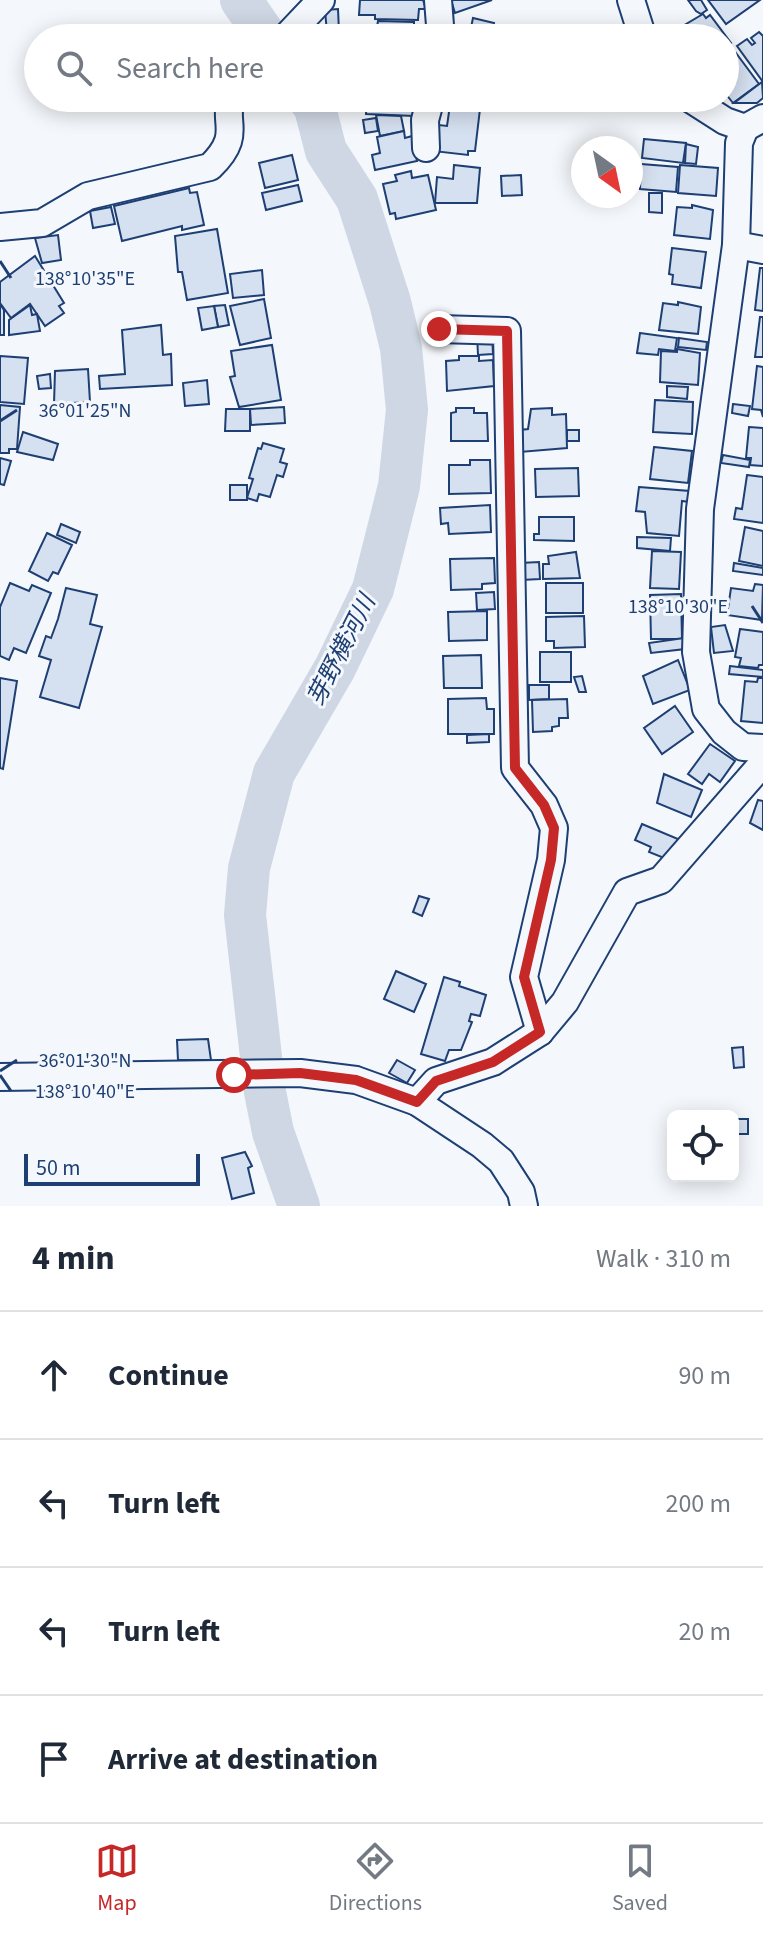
<!DOCTYPE html>
<meta charset="utf-8">
<style>
body{margin:0;font-family:"Source Sans 3","Noto Sans JP",sans-serif;background:#f2f2f3;color:#1f2937}
.controls{position:absolute;right:24px;bottom:24px;display:grid;overflow:hidden;border-radius:12px;box-shadow:0 4px 20px #0003}
.controls button{width:72px;height:72px;display:grid;place-items:center;padding:0;border:0;border-bottom:2px solid #e0e1e3;background:#fff;color:#1f2937;font:40px sans-serif}
.compass{position:absolute;left:571px;top:136px;width:72px;height:72px;border-radius:50%;background:#fff;box-shadow:0 4px 20px #0003;rotate:147deg}
.scale{position:absolute;left:24px;bottom:20px;width:176px;box-sizing:border-box;padding-left:8px;border:4px solid #1d3f73;border-top:0;font-size:22px;line-height:28px;white-space:nowrap;color:#1d3f73;-webkit-text-stroke:6px #f4f7fb;paint-order:stroke}
.stop{position:absolute;width:24px;height:24px;margin:-18px;border:6px solid #c62828;border-radius:50%;background:#fff}
.stop.end{background:#c62828;border-color:#fff;box-shadow:0 2px 8px #0008}
.list{margin:0;padding:0;list-style:none}
h2{display:flex;justify-content:space-between;align-items:center;height:104px;margin:0;padding:0 32px;font-size:34px}
h2 small{font-size:26px;font-weight:400;color:#747a83}
.list li{display:grid;grid-template-columns:52px 1fr auto;gap:24px;align-items:center;box-sizing:border-box;height:128px;padding:0 32px;border-top:2px solid #e0e1e3}
.list b{display:block;font-size:30px;white-space:nowrap}
.list em{font-size:26px;font-style:normal;color:#747a83}
.icon{flex:none;width:44px;height:44px;fill:none;stroke:currentColor;stroke-width:2;stroke-linecap:round;stroke-linejoin:round}
.map{position:relative;flex:none;width:763px;height:1206px;overflow:hidden}
.search{position:absolute;background:#fff;box-shadow:0 4px 20px #0003;left:24px;right:24px;top:24px;height:88px;display:flex;align-items:center;gap:20px;box-sizing:border-box;padding:0 28px;border-radius:44px;color:#747a83;font-size:30px}
.sheet{height:616px;background:#fff}
nav{display:flex;justify-content:space-around;align-items:center;box-sizing:border-box;height:112px;border-top:2px solid #e0e1e3;background:#fff;font-size:22px;color:#747a83}
nav a{display:grid;justify-items:center;gap:4px}
nav .on{color:#c62828}
.map>svg:first-child{display:block}
</style>
<div class="map">
<svg width="763" height="1206" viewBox="0 0 763 1206">
<rect width="100%" height="100%" fill="#f4f7fb"/>
<g fill="none" stroke-linecap="round" stroke-linejoin="round">
<g stroke="#cfd7e4" stroke-width="42">
<path d="M 241,0 L 267,38"/>
<path d="M 299,1206 L 273,1132 L 265,1092 L 245,915 L 249,868 L 274,773 L 335,668 L 373,589 L 399,486 L 407,410 L 401,348 L 390,302 L 357,199 L 326,151 L 315,108 L 308,98"/>
</g>
</g>
<g fill="#d5e0f0" stroke="#1d3f73" stroke-width="2">
<path d="M 360,0 L 423,0 L 426,9 L 419,9 L 418,20 L 375,19 L 375,15 L 359,15 Z"/>
<path d="M 451,0 L 492,0 L 455,13 Z"/>
<path d="M 688,0 L 701,0 L 707,10 L 701,14 L 696,11 Z"/>
<path d="M 708,0 L 760,0 L 726,24 Z"/>
<path d="M 338,9 L 339,32 L 327,33 L 325,10 Z"/>
<path d="M 703,14 L 706,18 L 710,15 L 731,43 L 725,47 L 725,38 L 675,38 L 671,33 Z"/>
<path d="M 473,18 L 494,23 L 491,38 L 457,38 L 458,35 L 469,37 Z"/>
<path d="M 378,21 L 414,22 L 414,34 L 420,34 L 419,38 L 375,38 Z"/>
<path d="M 759,32 L 763,36 L 763,82 L 737,46 L 747,39 L 752,45 L 755,43 L 751,38 Z"/>
<path d="M 736,53 L 759,84 L 733,103 L 725,93 L 725,74 L 730,71 L 725,61 Z"/>
<path d="M 762,82 L 763,98 L 757,103 L 734,103 Z"/>
<path d="M 415,98 L 414,116 L 366,114 L 367,99 Z"/>
<path d="M 463,98 L 487,99 L 486,110 L 480,109 L 475,151 L 468,151 L 468,155 L 433,151 L 439,125 L 447,126 L 450,105 L 462,106 Z"/>
<path d="M 376,115 L 401,116 L 404,131 L 380,136 Z"/>
<path d="M 376,118 L 378,131 L 365,133 L 363,120 Z"/>
<path d="M 404,131 L 405,138 L 412,136 L 417,161 L 375,170 L 372,155 L 380,153 L 377,137 Z"/>
<path d="M 644,139 L 686,143 L 683,163 L 642,158 Z"/>
<path d="M 686,144 L 698,147 L 696,164 L 685,163 Z"/>
<path d="M 292,155 L 298,180 L 265,188 L 259,163 Z"/>
<path d="M 641,164 L 678,167 L 676,192 L 640,189 Z"/>
<path d="M 454,165 L 480,168 L 477,203 L 435,203 L 437,177 L 453,179 Z"/>
<path d="M 680,165 L 718,168 L 716,196 L 678,193 Z"/>
<path d="M 411,171 L 412,178 L 428,175 L 436,210 L 396,219 L 395,213 L 390,214 L 383,184 L 397,181 L 395,175 Z"/>
<path d="M 521,175 L 522,195 L 502,196 L 501,176 Z"/>
<path d="M 298,185 L 302,201 L 266,210 L 262,193 Z"/>
<path d="M 189,188 L 190,193 L 197,192 L 204,225 L 182,230 L 182,226 L 122,241 L 114,206 Z"/>
<path d="M 649,193 L 662,193 L 662,213 L 649,212 Z"/>
<path d="M 692,205 L 713,210 L 710,239 L 674,235 L 677,207 L 692,208 Z"/>
<path d="M 111,207 L 115,224 L 93,228 L 90,211 Z"/>
<path d="M 217,229 L 228,293 L 187,300 L 182,272 L 178,272 L 175,236 Z"/>
<path d="M 58,235 L 61,260 L 42,263 L 35,238 Z"/>
<path d="M 672,248 L 706,252 L 701,288 L 672,284 L 673,275 L 669,274 Z"/>
<path d="M 35,256 L 64,303 L 59,306 L 64,313 L 45,326 L 30,304 L 11,318 L 0,303 L 0,282 Z"/>
<path d="M 760,268 L 763,268 L 763,311 L 755,310 Z"/>
<path d="M 262,270 L 264,295 L 233,298 L 230,274 Z"/>
<path d="M 264,299 L 271,338 L 240,345 L 230,306 Z"/>
<path d="M 678,302 L 701,307 L 698,334 L 659,330 L 663,303 L 678,305 Z"/>
<path d="M 0,304 L 4,310 L 4,335 L 0,335 Z"/>
<path d="M 30,305 L 32,315 L 37,314 L 40,331 L 9,335 L 9,320 Z"/>
<path d="M 225,305 L 229,325 L 218,327 L 214,306 Z"/>
<path d="M 214,306 L 218,327 L 202,330 L 198,308 Z"/>
<path d="M 760,317 L 763,317 L 763,357 L 755,357 Z"/>
<path d="M 161,325 L 163,355 L 171,354 L 172,385 L 100,389 L 99,376 L 125,374 L 122,330 Z"/>
<path d="M 492,333 L 493,354 L 478,355 L 477,334 Z"/>
<path d="M 640,333 L 677,338 L 675,351 L 659,349 L 658,355 L 637,353 Z"/>
<path d="M 679,338 L 707,342 L 706,350 L 678,347 Z"/>
<path d="M 272,345 L 281,400 L 239,407 L 230,377 L 235,376 L 231,351 Z"/>
<path d="M 677,349 L 700,353 L 698,385 L 660,382 L 661,351 L 677,352 Z"/>
<path d="M 0,356 L 28,358 L 24,404 L 0,402 Z"/>
<path d="M 459,356 L 479,356 L 479,361 L 493,360 L 494,386 L 447,391 L 446,361 L 459,360 Z"/>
<path d="M 757,366 L 763,367 L 763,417 L 761,410 L 752,409 Z"/>
<path d="M 88,369 L 90,402 L 54,404 L 55,371 Z"/>
<path d="M 50,374 L 51,388 L 39,389 L 37,376 Z"/>
<path d="M 207,380 L 209,404 L 185,406 L 183,383 Z"/>
<path d="M 667,386 L 688,387 L 687,399 L 667,397 Z"/>
<path d="M 655,400 L 693,402 L 692,434 L 653,432 Z"/>
<path d="M 733,404 L 750,406 L 748,416 L 732,413 Z"/>
<path d="M 0,405 L 20,407 L 17,449 L 9,449 L 9,453 L 0,453 Z"/>
<path d="M 284,407 L 285,423 L 251,425 L 250,409 Z"/>
<path d="M 456,408 L 474,408 L 474,413 L 487,413 L 488,441 L 451,441 L 451,413 L 456,412 Z"/>
<path d="M 552,408 L 552,415 L 566,414 L 567,448 L 520,452 L 520,430 L 528,429 L 531,409 Z"/>
<path d="M 226,409 L 250,409 L 250,431 L 225,431 Z"/>
<path d="M 749,427 L 763,428 L 763,466 L 750,465 L 751,458 L 746,458 Z"/>
<rect x="567" y="430" width="12" height="11"/>
<path d="M 23,432 L 58,444 L 53,460 L 17,452 Z"/>
<path d="M 263,443 L 284,449 L 280,462 L 287,464 L 283,477 L 277,475 L 270,497 L 259,494 L 257,501 L 247,498 L 253,479 L 249,478 L 258,448 L 261,449 Z"/>
<path d="M 654,447 L 692,451 L 688,483 L 650,479 Z"/>
<path d="M 723,455 L 750,460 L 749,467 L 721,463 Z"/>
<path d="M 0,458 L 11,461 L 4,485 L 0,484 Z"/>
<path d="M 470,460 L 490,460 L 491,493 L 449,494 L 449,465 L 470,465 Z"/>
<path d="M 578,468 L 579,496 L 536,497 L 535,469 Z"/>
<path d="M 747,475 L 763,477 L 763,523 L 734,519 L 736,508 L 742,509 Z"/>
<rect x="230" y="485" width="17" height="15"/>
<path d="M 639,487 L 690,491 L 689,502 L 682,501 L 679,536 L 647,533 L 645,512 L 636,511 Z"/>
<path d="M 490,505 L 491,532 L 449,534 L 448,523 L 441,524 L 440,508 Z"/>
<path d="M 539,517 L 574,517 L 574,541 L 534,540 L 534,534 L 539,534 Z"/>
<path d="M 61,524 L 80,532 L 76,543 L 57,535 Z"/>
<path d="M 745,527 L 763,531 L 763,566 L 739,561 Z"/>
<path d="M 47,533 L 72,545 L 58,574 L 53,572 L 48,581 L 29,571 Z"/>
<path d="M 637,537 L 671,538 L 670,551 L 637,548 Z"/>
<path d="M 652,551 L 681,552 L 679,589 L 650,588 Z"/>
<path d="M 576,552 L 580,578 L 543,579 L 543,564 L 549,564 L 548,556 Z"/>
<path d="M 494,558 L 495,583 L 482,584 L 482,589 L 451,590 L 450,559 Z"/>
<path d="M 539,562 L 540,579 L 521,580 L 520,563 Z"/>
<path d="M 734,563 L 763,568 L 763,575 L 733,571 Z"/>
<path d="M 10,583 L 29,591 L 32,585 L 51,593 L 26,653 L 14,648 L 9,660 L 0,656 L 0,607 Z"/>
<rect x="546" y="583" width="37" height="30"/>
<path d="M 755,584 L 763,585 L 762,620 L 727,615 L 731,588 L 753,591 Z"/>
<path d="M 66,588 L 97,595 L 90,624 L 102,627 L 79,708 L 40,697 L 51,660 L 39,656 L 46,636 L 51,638 L 58,619 Z"/>
<path d="M 494,592 L 495,609 L 477,610 L 476,593 Z"/>
<path d="M 681,594 L 682,639 L 651,639 L 650,595 Z"/>
<path d="M 487,611 L 487,640 L 449,641 L 448,612 Z"/>
<path d="M 584,616 L 585,647 L 554,648 L 554,641 L 546,641 L 546,617 Z"/>
<path d="M 725,625 L 733,651 L 714,653 L 711,627 Z"/>
<path d="M 740,629 L 763,632 L 763,665 L 759,665 L 758,668 L 739,666 L 741,658 L 735,657 Z"/>
<path d="M 684,638 L 685,649 L 651,653 L 649,643 Z"/>
<rect x="540" y="652" width="31" height="30"/>
<path d="M 481,655 L 482,688 L 444,688 L 443,656 Z"/>
<path d="M 678,660 L 690,690 L 653,704 L 643,676 Z"/>
<path d="M 730,666 L 763,670 L 763,677 L 729,674 Z"/>
<path d="M 582,676 L 586,692 L 579,692 L 574,677 Z"/>
<path d="M 0,678 L 17,681 L 3,769 L 0,768 Z"/>
<path d="M 758,678 L 763,678 L 763,723 L 741,721 L 745,681 L 757,682 Z"/>
<path d="M 529,685 L 549,685 L 549,699 L 529,700 Z"/>
<path d="M 486,698 L 487,709 L 494,709 L 494,734 L 448,734 L 448,699 Z"/>
<path d="M 567,699 L 568,718 L 559,718 L 559,726 L 552,727 L 552,731 L 533,732 L 532,700 Z"/>
<path d="M 675,706 L 693,732 L 662,754 L 644,728 Z"/>
<path d="M 489,734 L 489,742 L 467,743 L 467,735 Z"/>
<path d="M 710,744 L 735,761 L 720,782 L 709,774 L 702,784 L 688,774 Z"/>
<path d="M 664,774 L 702,790 L 691,817 L 657,803 Z"/>
<path d="M 758,800 L 763,801 L 763,830 L 750,823 Z"/>
<path d="M 642,824 L 678,839 L 669,860 L 649,852 L 651,847 L 635,840 Z"/>
<path d="M 419,896 L 429,899 L 422,916 L 413,912 Z"/>
<path d="M 396,971 L 426,984 L 414,1012 L 384,999 Z"/>
<path d="M 444,977 L 460,982 L 459,986 L 486,995 L 480,1016 L 471,1014 L 469,1021 L 472,1022 L 461,1050 L 449,1050 L 445,1061 L 421,1054 Z"/>
<path d="M 208,1039 L 211,1060 L 178,1060 L 177,1040 Z"/>
<path d="M 743,1047 L 744,1067 L 734,1068 L 732,1048 Z"/>
<path d="M 397,1060 L 415,1070 L 407,1083 L 389,1073 Z"/>
<rect x="733" y="1119" width="15" height="15"/>
<path d="M 245,1152 L 252,1166 L 248,1168 L 254,1193 L 232,1199 L 222,1158 Z"/>
</g>
<g fill="none" stroke-linecap="round" stroke-linejoin="round">
<defs>
<g id="minor">
<path d="M 438,0 L 441,38"/>
<path d="M 631,0 L 643,38"/>
<path d="M 285,38 L 321,0"/>
<path d="M 689,98 L 725,121 L 745,128 L 763,118"/>
<path d="M 745,128 L 739,143 L 736,245 L 700,509 L 696,652 L 706,709 L 724,732 L 743,747 L 763,748"/>
<path d="M 426,148 L 425,120 L 431,98"/>
<path d="M 0,227 L 42,223 L 88,196 L 210,167 C 245,133 220,122 233,98"/>
<path d="M 736,245 L 763,250"/>
<path d="M 439,329 L 507,331 L 515,768 L 544,805 L 554,828 L 551,860 L 524,977 L 540,1032"/>
<path d="M 0,1077 L 300,1073 L 356,1080 L 417,1102 L 482,1145 L 501,1161 L 521,1192 L 524,1206"/>
<path d="M 417,1102 L 436,1081 L 493,1062 L 540,1032 L 565,1002 L 627,892 L 661,880 L 763,763"/>
</g>
</defs>
<use href="#minor" stroke="#1d3f73" stroke-width="30"/>
<use href="#minor" stroke="#f4f7fb" stroke-width="26"/>
</g>
<g fill="none" stroke-linecap="round" stroke-linejoin="round">
<path stroke="#c62828" stroke-width="10" d="M 234,1075 L 300,1073 L 356,1080 L 417,1102 L 436,1081 L 493,1062 L 540,1032 L 524,977 L 551,860 L 554,828 L 544,805 L 515,768 L 507,331 L 439,329"/>
</g>
<path fill="none" stroke="#1d3f73" stroke-width="3" d="M 0,261 L 11,278M 0,421 L 17,410M 752,606 L 763,623M 0,1071 L 17,1060M 0,1075 L 11,1091"/>
<g text-anchor="middle" stroke-width="6" stroke-linejoin="round" paint-order="stroke">
<g font-size="24" font-style="italic" fill="#1d3f73" stroke="#f4f7fb">
<text transform="translate(341 650) rotate(-63)" y="8">芽野横河川</text>
</g>
</g>
<g font-size="20" text-anchor="middle" fill="#1d3f73" stroke="#f4f7fb" stroke-width="6" stroke-linejoin="round" paint-order="stroke">
<text x="85" y="285">138°10'35"E</text>
<text x="85" y="417">36°01'25"N</text>
<text x="678" y="613">138°10'30"E</text>
<text x="85" y="1067">36°01'30"N</text>
<text x="85" y="1098">138°10'40"E</text>
</g>
</svg>
<div class="controls">
<button><svg class="icon" aria-label="locate" viewBox="0 0 24 24"><circle cx="12" cy="12" r="6"/><path d="M12 2v4M12 18v4M2 12h4M18 12h4"/></svg></button>
</div>
<svg class="compass" viewBox="-18 -18 36 36"><path d="M0-13l5 13h-10z" fill="#e53935"/><path d="M0 13l5-13h-10z" fill="#747a83"/></svg>
<div class="scale">50 m</div>
<div class="stop" style="left:234px;top:1075px"></div>
<div class="stop end" style="left:439px;top:329px"></div>
<div class="search"><svg class="icon" aria-label="search" viewBox="0 0 24 24"><circle cx="10" cy="10" r="6"/><path d="M15 15l6 6"/></svg>Search here</div>
</div>
<section class="sheet">
<h2>4 min<small>Walk · 310 m</small></h2>
<ul class="list">
<li><svg class="icon" aria-label="ahead" viewBox="0 0 24 24"><path d="M12 20V5M6 11l6-6 6 6"/></svg><div><b>Continue</b></div><em>90 m</em></li>
<li><svg class="icon" aria-label="left" viewBox="0 0 24 24"><path d="M17 20v-9H6M10 6l-5 5 5 5"/></svg><div><b>Turn left</b></div><em>200 m</em></li>
<li><svg class="icon" aria-label="left" viewBox="0 0 24 24"><path d="M17 20v-9H6M10 6l-5 5 5 5"/></svg><div><b>Turn left</b></div><em>20 m</em></li>
<li><svg class="icon" aria-label="arrive" viewBox="0 0 24 24"><path d="M6 21V4h12l-3 4 3 4H6"/></svg><div><b>Arrive at destination</b></div></li>
</ul>
</section>
<nav>
<a class="on"><svg class="icon" aria-label="map" viewBox="0 0 24 24"><path d="M3 6l6-2 6 2 6-2v14l-6 2-6-2-6 2zM9 4v14M15 6v14"/></svg>Map</a>
<a><svg class="icon" aria-label="directions" viewBox="0 0 24 24"><path d="M12 3l9 9-9 9-9-9zM9 14v-3h6M13 9l2 2-2 2"/></svg>Directions</a>
<a><svg class="icon" aria-label="saved" viewBox="0 0 24 24"><path d="M7 4h10v16l-5-4-5 4z"/></svg>Saved</a>
</nav>
